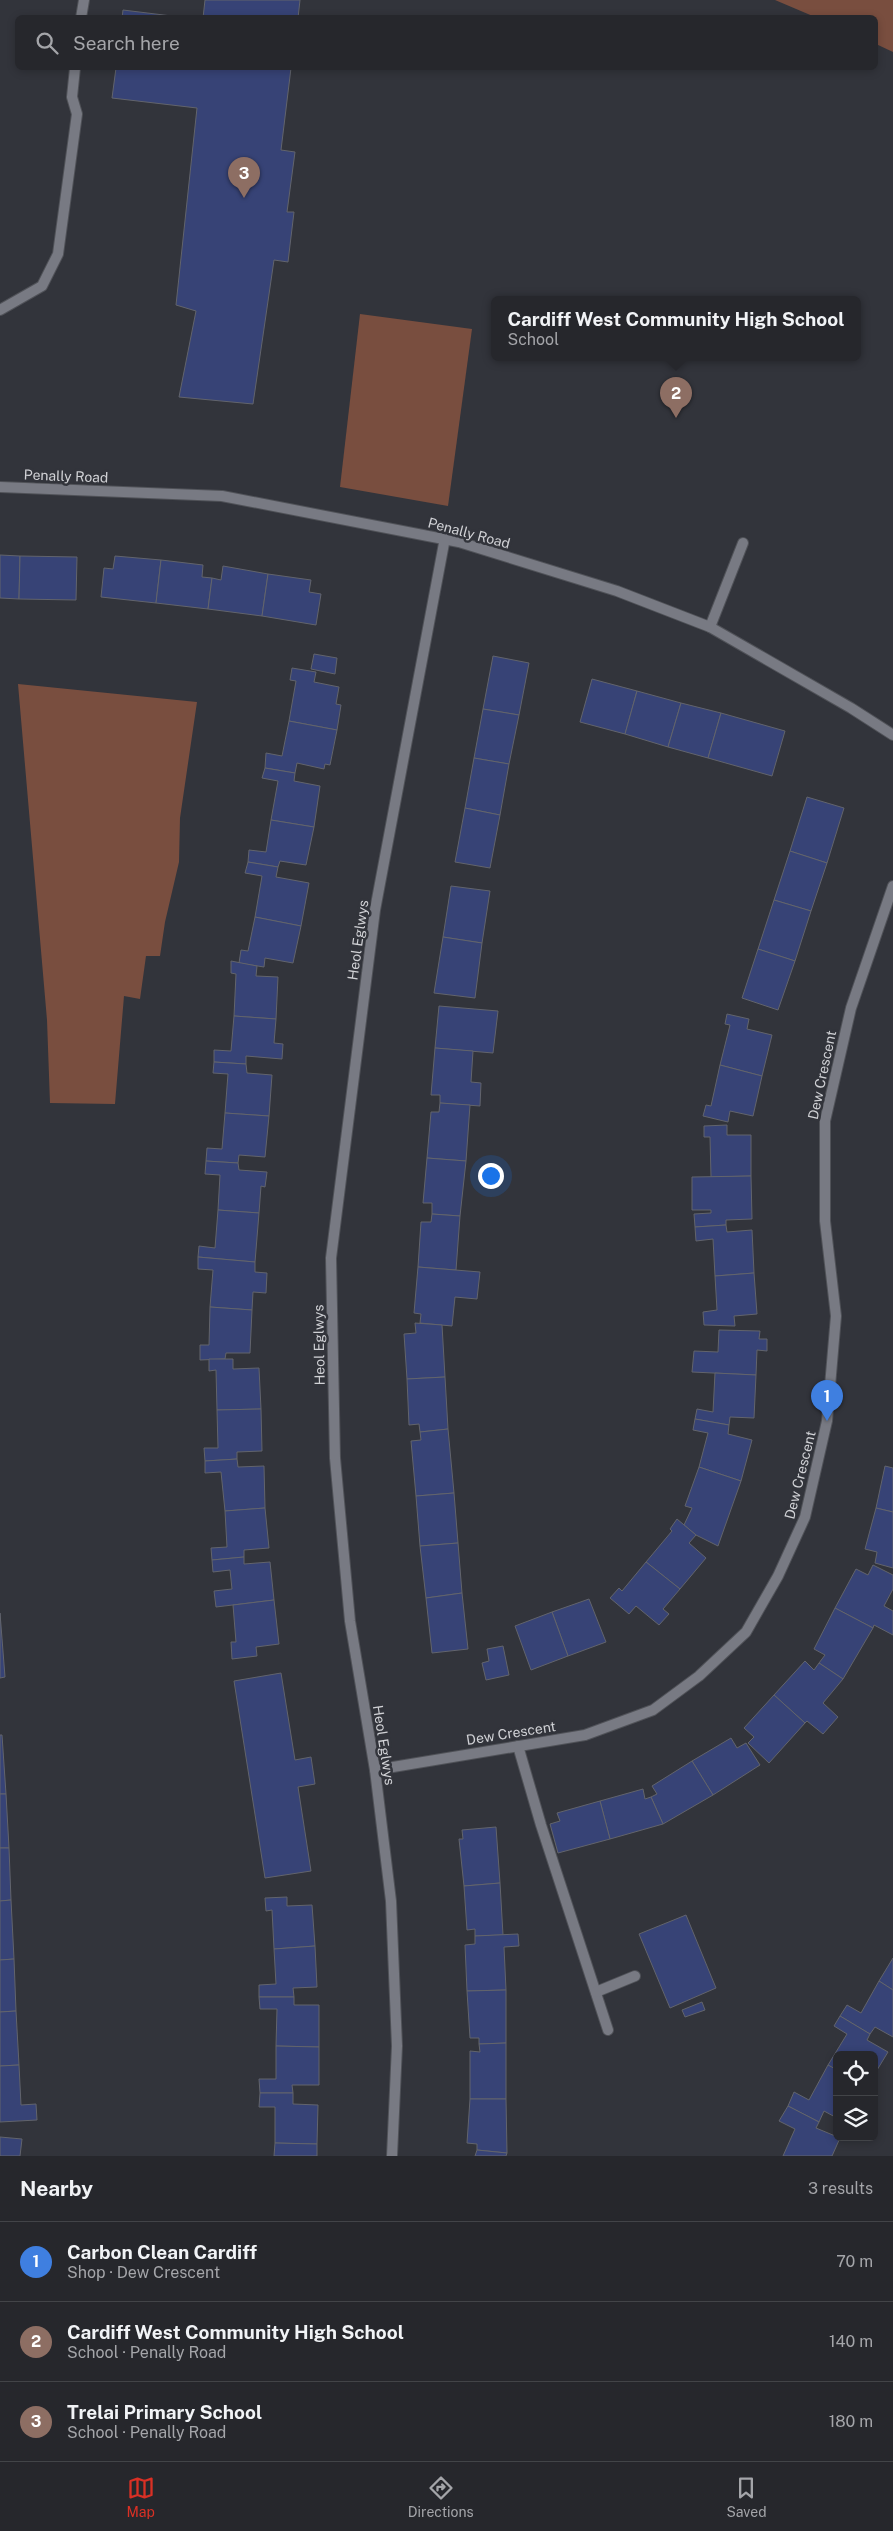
<!DOCTYPE html>
<meta charset="utf-8">
<style>
body{margin:0;font-family:"Public Sans",sans-serif;background:#323338;color:#f1f3f6}
.controls{position:absolute;right:15px;bottom:15px;display:grid;overflow:hidden;border-radius:8px;box-shadow:0 2px 8px #0003}
.controls button{width:45px;height:45px;display:grid;place-items:center;padding:0;border:0;border-bottom:1px solid #424448;background:#26272c;color:#f1f3f6;font:25px sans-serif}
.you{position:absolute;left:490px;top:1175px;width:18px;height:18px;margin:-12px;border:4px solid #fff;border-radius:50%;background:#1a73e8;box-shadow:0 0 0 8px #1a73e833}
.badge{display:grid;place-items:center;width:32px;height:32px;border-radius:50%;background:#d93025;color:#fff;font-size:16px;font-weight:700}
.pin{position:absolute;translate:-50% -41px;filter:drop-shadow(0 1px 2px #0008)}
.pin::after{content:'';position:absolute;top:26px;width:18px;height:15px;background:inherit;clip-path:polygon(0 0,100% 0,50% 100%)}
.popup{position:absolute;left:491px;top:296px;width:370px;height:65px;box-sizing:border-box;display:grid;place-content:center;border-radius:8px;background:#26272c;filter:drop-shadow(0 1px 4px #0005);font-size:16px;white-space:nowrap;color:#a4a5a9}
.popup b{font-size:19px;color:#f1f3f6}
.popup::after{content:'';position:absolute;left:50%;top:100%;margin-left:-10px;border:10px solid transparent;border-top-color:#26272c}
.list{margin:0;padding:0;list-style:none}
h2{display:flex;justify-content:space-between;align-items:center;height:65px;margin:0;padding:0 20px;font-size:21px}
h2 small{font-size:16px;font-weight:400;color:#a4a5a9}
.list li{display:grid;grid-template-columns:32px 1fr auto;gap:15px;align-items:center;box-sizing:border-box;height:80px;padding:0 20px;border-top:1px solid #424448}
.list b{display:block;font-size:19px;white-space:nowrap}
.list p{margin:0;font-size:16px;white-space:nowrap;color:#a4a5a9}
.list em{font-size:16px;font-style:normal;color:#a4a5a9}
.icon{flex:none;width:28px;height:28px;fill:none;stroke:currentColor;stroke-width:2;stroke-linecap:round;stroke-linejoin:round}
.map{position:relative;flex:none;width:893px;height:2156px;overflow:hidden}
.search{position:absolute;background:#26272c;box-shadow:0 2px 8px #0003;left:15px;right:15px;top:15px;height:55px;display:flex;align-items:center;gap:12px;box-sizing:border-box;padding:0 18px;border-radius:8px;color:#a4a5a9;font-size:19px}
.sheet{height:305px;background:#26272c}
nav{display:flex;justify-content:space-around;align-items:center;box-sizing:border-box;height:70px;border-top:1px solid #424448;background:#26272c;font-size:14px;color:#a4a5a9}
nav a{display:grid;justify-items:center;gap:2px}
nav .on{color:#d93025}
.map>svg:first-child{display:block}
</style>
<div class="map">
<svg width="893" height="2156" viewBox="0 0 893 2156">
<rect width="100%" height="100%" fill="#32343b"/>
<g fill="#794e3f">
<path d="M 775,0 L 893,0 L 893,52 L 876,44 L 876,18 L 815,17 Z"/>
<path d="M 360,314 L 472,329 L 448,506 L 340,487 Z"/>
<path d="M 18,684 L 197,702 L 180,818 L 179,862 L 165,922 L 160,956 L 146,956 L 140,999 L 124,996 L 115,1104 L 50,1103 L 47,1020 Z"/>
</g>
<g fill="#374376" stroke="#62646c">
<path d="M 205,0 L 300,0 L 298,18 L 203,18 Z"/>
<path d="M 123,10 L 188,18 L 122,18 Z"/>
<path d="M 116,68 L 291,68 L 281,150 L 295,152 L 287,212 L 294,212 L 288,262 L 274,260 L 253,404 L 179,397 L 196,311 L 176,305 L 197,108 L 112,98 Z"/>
<path d="M 0,555 L 20,556 L 19,599 L 0,598 Z"/>
<path d="M 20,556 L 77,557 L 76,600 L 19,599 Z"/>
<path d="M 115,556 L 161,560 L 156,603 L 101,597 L 104,568 L 113,569 Z"/>
<path d="M 161,560 L 203,565 L 202,577 L 212,578 L 208,609 L 156,603 Z"/>
<path d="M 223,566 L 268,574 L 262,616 L 208,609 L 212,578 L 221,580 Z"/>
<path d="M 268,574 L 311,580 L 309,592 L 321,594 L 316,625 L 262,616 Z"/>
<path d="M 314,654 L 337,658 L 335,674 L 311,669 Z"/>
<path d="M 493,656 L 529,663 L 519,715 L 483,709 Z"/>
<path d="M 292,668 L 316,672 L 314,682 L 339,687 L 336,704 L 341,705 L 337,730 L 289,721 L 296,681 L 290,680 Z"/>
<path d="M 592,679 L 637,691 L 625,734 L 580,722 Z"/>
<path d="M 637,691 L 681,703 L 668,747 L 625,734 Z"/>
<path d="M 681,703 L 721,713 L 708,758 L 668,747 Z"/>
<path d="M 483,709 L 519,715 L 509,764 L 474,758 Z"/>
<path d="M 721,713 L 785,731 L 772,776 L 708,758 Z"/>
<path d="M 289,721 L 337,730 L 330,765 L 325,764 L 324,769 L 297,763 L 295,773 L 265,768 L 266,753 L 282,756 Z"/>
<path d="M 474,758 L 509,764 L 500,815 L 465,808 Z"/>
<path d="M 265,768 L 295,773 L 294,781 L 320,786 L 314,827 L 271,820 L 278,781 L 262,778 Z"/>
<path d="M 807,797 L 844,808 L 827,863 L 790,851 Z"/>
<path d="M 465,808 L 500,815 L 490,868 L 455,862 Z"/>
<path d="M 271,820 L 314,827 L 306,865 L 280,861 L 278,867 L 248,862 L 249,850 L 266,852 Z"/>
<path d="M 790,851 L 827,863 L 811,911 L 774,900 Z"/>
<path d="M 248,862 L 278,867 L 276,877 L 309,883 L 301,926 L 255,917 L 262,876 L 245,873 Z"/>
<path d="M 451,886 L 490,891 L 482,943 L 443,937 Z"/>
<path d="M 774,900 L 811,911 L 795,961 L 758,949 Z"/>
<path d="M 255,917 L 301,926 L 293,963 L 265,958 L 264,967 L 239,963 L 241,950 L 248,951 Z"/>
<path d="M 443,937 L 482,943 L 475,998 L 434,993 Z"/>
<path d="M 758,949 L 795,961 L 778,1010 L 742,998 Z"/>
<path d="M 231,961 L 257,966 L 256,976 L 278,977 L 276,1019 L 234,1016 L 236,974 L 231,973 Z"/>
<path d="M 439,1006 L 498,1011 L 493,1053 L 435,1048 Z"/>
<path d="M 727,1014 L 749,1019 L 747,1029 L 772,1035 L 762,1076 L 720,1065 L 730,1025 L 725,1024 Z"/>
<path d="M 234,1016 L 276,1019 L 274,1043 L 283,1044 L 282,1059 L 246,1056 L 246,1064 L 214,1062 L 214,1050 L 231,1051 Z"/>
<path d="M 435,1048 L 473,1051 L 471,1082 L 481,1083 L 480,1106 L 440,1103 L 440,1095 L 431,1095 Z"/>
<path d="M 214,1062 L 246,1064 L 247,1073 L 272,1075 L 269,1116 L 225,1113 L 228,1074 L 213,1073 Z"/>
<path d="M 720,1065 L 762,1076 L 753,1116 L 730,1111 L 728,1122 L 703,1116 L 706,1105 L 711,1106 Z"/>
<path d="M 440,1103 L 470,1105 L 466,1161 L 427,1158 L 431,1112 L 439,1112 Z"/>
<path d="M 225,1113 L 269,1116 L 265,1157 L 239,1155 L 238,1163 L 206,1161 L 207,1148 L 222,1149 Z"/>
<path d="M 727,1125 L 727,1135 L 751,1135 L 751,1176 L 711,1177 L 710,1137 L 704,1137 L 704,1126 Z"/>
<path d="M 427,1158 L 466,1161 L 460,1216 L 432,1214 L 432,1203 L 423,1203 Z"/>
<path d="M 206,1161 L 238,1163 L 239,1170 L 267,1172 L 265,1187 L 261,1186 L 259,1213 L 218,1210 L 220,1175 L 205,1174 Z"/>
<path d="M 751,1176 L 752,1219 L 726,1220 L 726,1225 L 695,1227 L 694,1214 L 711,1213 L 711,1210 L 692,1210 L 692,1177 Z"/>
<path d="M 218,1210 L 259,1213 L 255,1262 L 198,1257 L 199,1246 L 215,1248 Z"/>
<path d="M 432,1214 L 460,1216 L 456,1270 L 418,1267 L 421,1222 L 431,1222 Z"/>
<path d="M 726,1225 L 727,1232 L 752,1230 L 754,1273 L 715,1276 L 713,1239 L 696,1241 L 695,1227 Z"/>
<path d="M 198,1257 L 255,1262 L 255,1272 L 267,1273 L 266,1293 L 253,1292 L 252,1310 L 210,1307 L 213,1270 L 198,1269 Z"/>
<path d="M 418,1267 L 480,1272 L 477,1299 L 455,1297 L 452,1326 L 420,1323 L 421,1314 L 414,1313 Z"/>
<path d="M 754,1273 L 757,1314 L 734,1316 L 735,1326 L 704,1325 L 703,1312 L 717,1310 L 715,1276 Z"/>
<path d="M 210,1307 L 252,1310 L 250,1353 L 226,1353 L 225,1359 L 200,1360 L 200,1345 L 209,1345 Z"/>
<path d="M 415,1323 L 442,1325 L 445,1377 L 407,1379 L 404,1334 L 416,1333 Z"/>
<path d="M 719,1330 L 760,1331 L 759,1339 L 767,1339 L 767,1351 L 757,1350 L 756,1375 L 692,1372 L 694,1351 L 718,1352 Z"/>
<path d="M 209,1359 L 233,1359 L 233,1369 L 259,1368 L 261,1409 L 217,1410 L 216,1370 L 209,1371 Z"/>
<path d="M 715,1373 L 756,1375 L 754,1418 L 730,1417 L 729,1425 L 695,1419 L 697,1409 L 713,1412 Z"/>
<path d="M 445,1377 L 448,1429 L 420,1432 L 419,1424 L 409,1425 L 407,1379 Z"/>
<path d="M 261,1409 L 262,1451 L 237,1452 L 237,1459 L 205,1461 L 204,1448 L 218,1448 L 217,1410 Z"/>
<path d="M 695,1419 L 729,1425 L 728,1434 L 752,1440 L 741,1481 L 699,1467 L 708,1433 L 693,1430 Z"/>
<path d="M 448,1429 L 454,1493 L 416,1496 L 411,1441 L 421,1440 L 420,1432 Z"/>
<path d="M 237,1459 L 238,1467 L 264,1466 L 265,1508 L 225,1511 L 221,1472 L 205,1473 L 205,1461 Z"/>
<path d="M 885,1466 L 893,1468 L 893,1512 L 876,1508 Z"/>
<path d="M 699,1467 L 741,1481 L 718,1546 L 696,1535 L 684,1525 L 692,1508 L 685,1506 Z"/>
<path d="M 454,1493 L 458,1543 L 420,1546 L 416,1496 Z"/>
<path d="M 265,1508 L 269,1548 L 244,1550 L 244,1557 L 212,1560 L 211,1548 L 227,1547 L 225,1511 Z"/>
<path d="M 876,1508 L 893,1512 L 893,1568 L 875,1563 L 877,1552 L 865,1549 Z"/>
<path d="M 677,1519 L 696,1535 L 689,1543 L 706,1558 L 680,1589 L 646,1562 L 672,1531 L 670,1529 Z"/>
<path d="M 458,1543 L 462,1593 L 426,1598 L 420,1546 Z"/>
<path d="M 244,1557 L 244,1564 L 270,1562 L 274,1600 L 216,1607 L 214,1591 L 232,1589 L 230,1570 L 213,1572 L 212,1560 Z"/>
<path d="M 646,1562 L 680,1589 L 663,1609 L 669,1614 L 659,1625 L 636,1606 L 629,1614 L 610,1598 L 619,1588 L 622,1591 Z"/>
<path d="M 873,1565 L 893,1575 L 893,1589 L 884,1606 L 893,1611 L 893,1635 L 874,1625 L 873,1628 L 835,1608 L 856,1569 L 868,1575 Z"/>
<path d="M 462,1593 L 468,1649 L 432,1653 L 426,1598 Z"/>
<path d="M 589,1599 L 606,1642 L 568,1656 L 552,1612 Z"/>
<path d="M 274,1600 L 279,1644 L 256,1647 L 257,1656 L 232,1659 L 231,1642 L 236,1642 L 233,1605 Z"/>
<path d="M 835,1608 L 873,1628 L 843,1679 L 819,1663 L 825,1655 L 814,1649 Z"/>
<path d="M 552,1612 L 568,1656 L 531,1670 L 515,1626 Z"/>
<path d="M 0,1613 L 5,1677 L 0,1678 Z"/>
<path d="M 503,1646 L 509,1675 L 486,1680 L 482,1663 L 489,1661 L 487,1649 Z"/>
<path d="M 805,1661 L 814,1670 L 819,1663 L 843,1679 L 823,1703 L 838,1717 L 823,1734 L 807,1721 L 805,1723 L 774,1695 Z"/>
<path d="M 281,1673 L 295,1760 L 311,1757 L 315,1784 L 298,1787 L 311,1871 L 265,1878 L 234,1681 Z"/>
<path d="M 774,1695 L 805,1723 L 769,1763 L 748,1743 L 754,1737 L 744,1728 Z"/>
<path d="M 0,1735 L 2,1735 L 6,1794 L 0,1794 Z"/>
<path d="M 731,1738 L 737,1748 L 746,1743 L 760,1765 L 713,1795 L 692,1761 Z"/>
<path d="M 692,1761 L 713,1795 L 663,1824 L 651,1797 L 657,1794 L 652,1786 Z"/>
<path d="M 643,1789 L 645,1799 L 651,1797 L 663,1824 L 610,1839 L 600,1801 Z"/>
<path d="M 0,1794 L 6,1794 L 9,1848 L 0,1848 Z"/>
<path d="M 600,1801 L 610,1839 L 558,1853 L 550,1824 L 560,1821 L 557,1813 Z"/>
<path d="M 496,1827 L 500,1883 L 464,1886 L 459,1839 L 463,1839 L 462,1830 Z"/>
<path d="M 0,1848 L 9,1848 L 11,1900 L 0,1901 Z"/>
<path d="M 500,1883 L 503,1935 L 475,1936 L 475,1929 L 467,1930 L 464,1886 Z"/>
<path d="M 287,1897 L 287,1906 L 312,1905 L 315,1946 L 274,1949 L 272,1910 L 266,1911 L 265,1898 Z"/>
<path d="M 11,1900 L 14,1959 L 0,1960 L 0,1901 Z"/>
<path d="M 686,1915 L 716,1988 L 670,2008 L 639,1934 Z"/>
<path d="M 518,1934 L 519,1946 L 504,1947 L 506,1990 L 467,1991 L 465,1945 L 475,1944 L 475,1936 Z"/>
<path d="M 315,1946 L 317,1987 L 293,1988 L 294,1997 L 259,1997 L 259,1985 L 276,1984 L 274,1949 Z"/>
<path d="M 893,1958 L 893,1990 L 879,1981 Z"/>
<path d="M 14,1959 L 16,2011 L 0,2012 L 0,1960 Z"/>
<path d="M 879,1981 L 893,1990 L 893,2037 L 875,2027 L 870,2034 L 840,2016 L 847,2005 L 861,2013 Z"/>
<path d="M 506,1990 L 506,2043 L 479,2044 L 479,2038 L 470,2038 L 467,1991 Z"/>
<path d="M 259,1997 L 294,1997 L 294,2005 L 319,2005 L 319,2047 L 276,2046 L 277,2009 L 260,2009 Z"/>
<path d="M 702,2002 L 705,2010 L 685,2017 L 682,2010 Z"/>
<path d="M 16,2011 L 19,2065 L 0,2066 L 0,2012 Z"/>
<path d="M 840,2016 L 870,2034 L 867,2040 L 888,2052 L 874,2075 L 874,2055 L 837,2055 L 837,2070 L 828,2065 L 847,2034 L 834,2026 Z"/>
<path d="M 506,2043 L 506,2099 L 470,2099 L 470,2051 L 480,2052 L 479,2044 Z"/>
<path d="M 276,2046 L 319,2047 L 319,2085 L 292,2085 L 293,2093 L 260,2093 L 259,2079 L 276,2079 Z"/>
<path d="M 19,2065 L 21,2105 L 36,2104 L 37,2120 L 0,2122 L 0,2066 Z"/>
<path d="M 828,2065 L 837,2070 L 837,2118 L 824,2111 L 819,2122 L 788,2106 L 794,2092 L 809,2100 Z"/>
<path d="M 260,2093 L 293,2093 L 293,2104 L 318,2105 L 317,2144 L 275,2143 L 275,2107 L 259,2107 Z"/>
<path d="M 470,2099 L 506,2099 L 507,2153 L 477,2150 L 477,2144 L 467,2143 Z"/>
<path d="M 788,2106 L 819,2122 L 816,2128 L 840,2138 L 832,2156 L 783,2156 L 795,2129 L 779,2121 Z"/>
<path d="M 0,2137 L 22,2139 L 20,2156 L 0,2156 Z"/>
<path d="M 275,2143 L 317,2144 L 317,2156 L 274,2156 Z"/>
<path d="M 477,2150 L 507,2153 L 506,2156 L 475,2156 Z"/>
</g>
<g fill="none" stroke-linecap="round" stroke-linejoin="round">
<defs>
<g id="service">
<path d="M 81,18 L 84,0"/>
<path d="M 0,310 L 42,286 L 58,254 L 77,114 L 72,97 L 75,68"/>
<path d="M 710,627 L 743,543"/>
<path d="M 518,1746 L 541,1825 L 608,2030"/>
<path d="M 596,1992 L 635,1976"/>
</g>
<g id="minor">
<path d="M 0,487 L 222,496 L 459,542 L 617,591 L 710,627 L 851,708 L 893,735"/>
<path d="M 375,1770 L 585,1735 L 653,1710 L 699,1676 L 746,1632 L 778,1576 L 805,1517 L 827,1421 L 836,1316 L 825,1221 L 825,1121 L 851,1008 L 893,886"/>
<path d="M 392,2156 L 397,2046 L 391,1901 L 375,1770 L 350,1621 L 335,1458 L 331,1258 L 375,910 L 445,538"/>
</g>
</defs>
<use href="#service" stroke="#505258" stroke-width="12"/>
<use href="#minor" stroke="#505258" stroke-width="12"/>
<use href="#service" stroke="#787a83" stroke-width="10"/>
<use href="#minor" stroke="#787a83" stroke-width="10"/>
</g>
<g text-anchor="middle" stroke-width="5" stroke-linejoin="round" paint-order="stroke">
<g font-size="14" fill="#d0d1d5" stroke="#32343b">
<text transform="translate(66 476) rotate(2)" y="5">Penally Road</text>
<text transform="translate(469 533) rotate(15)" y="5">Penally Road</text>
<text transform="translate(358 940) rotate(-82)" y="5">Heol Eglwys</text>
<text transform="translate(822 1075) rotate(-78)" y="5">Dew Crescent</text>
<text transform="translate(319 1345) rotate(-91)" y="5">Heol Eglwys</text>
<text transform="translate(800 1475) rotate(-76)" y="5">Dew Crescent</text>
<text transform="translate(511 1733) rotate(-9)" y="5">Dew Crescent</text>
<text transform="translate(384 1745) rotate(81)" y="5">Heol Eglwys</text>
</g>
</g>
</svg>
<div class="controls">
<button><svg class="icon" aria-label="locate" viewBox="0 0 24 24"><circle cx="12" cy="12" r="6"/><path d="M12 2v4M12 18v4M2 12h4M18 12h4"/></svg></button>
<button><svg class="icon" aria-label="layers" viewBox="0 0 24 24"><path d="M12 4l9 5-9 5-9-5zM3 14l9 5 9-5"/></svg></button>
</div>
<div class="you"></div>
<div class="pin badge" style="left:827px;top:1421px;background:#3f7fe0">1</div>
<div class="pin badge" style="left:676px;top:418px;background:#8d6e63">2</div>
<div class="popup"><b>Cardiff West Community High School</b>School</div>
<div class="pin badge" style="left:244px;top:198px;background:#8d6e63">3</div>
<div class="search"><svg class="icon" aria-label="search" viewBox="0 0 24 24"><circle cx="10" cy="10" r="6"/><path d="M15 15l6 6"/></svg>Search here</div>
</div>
<section class="sheet">
<h2>Nearby<small>3 results</small></h2>
<ul class="list">
<li><span class="badge" style="background:#3f7fe0">1</span><div><b>Carbon Clean Cardiff</b><p>Shop · Dew Crescent</p></div><em>70 m</em></li>
<li><span class="badge" style="background:#8d6e63">2</span><div><b>Cardiff West Community High School</b><p>School · Penally Road</p></div><em>140 m</em></li>
<li><span class="badge" style="background:#8d6e63">3</span><div><b>Trelai Primary School</b><p>School · Penally Road</p></div><em>180 m</em></li>
</ul>
</section>
<nav>
<a class="on"><svg class="icon" aria-label="map" viewBox="0 0 24 24"><path d="M3 6l6-2 6 2 6-2v14l-6 2-6-2-6 2zM9 4v14M15 6v14"/></svg>Map</a>
<a><svg class="icon" aria-label="directions" viewBox="0 0 24 24"><path d="M12 3l9 9-9 9-9-9zM9 14v-3h6M13 9l2 2-2 2"/></svg>Directions</a>
<a><svg class="icon" aria-label="saved" viewBox="0 0 24 24"><path d="M7 4h10v16l-5-4-5 4z"/></svg>Saved</a>
</nav>
